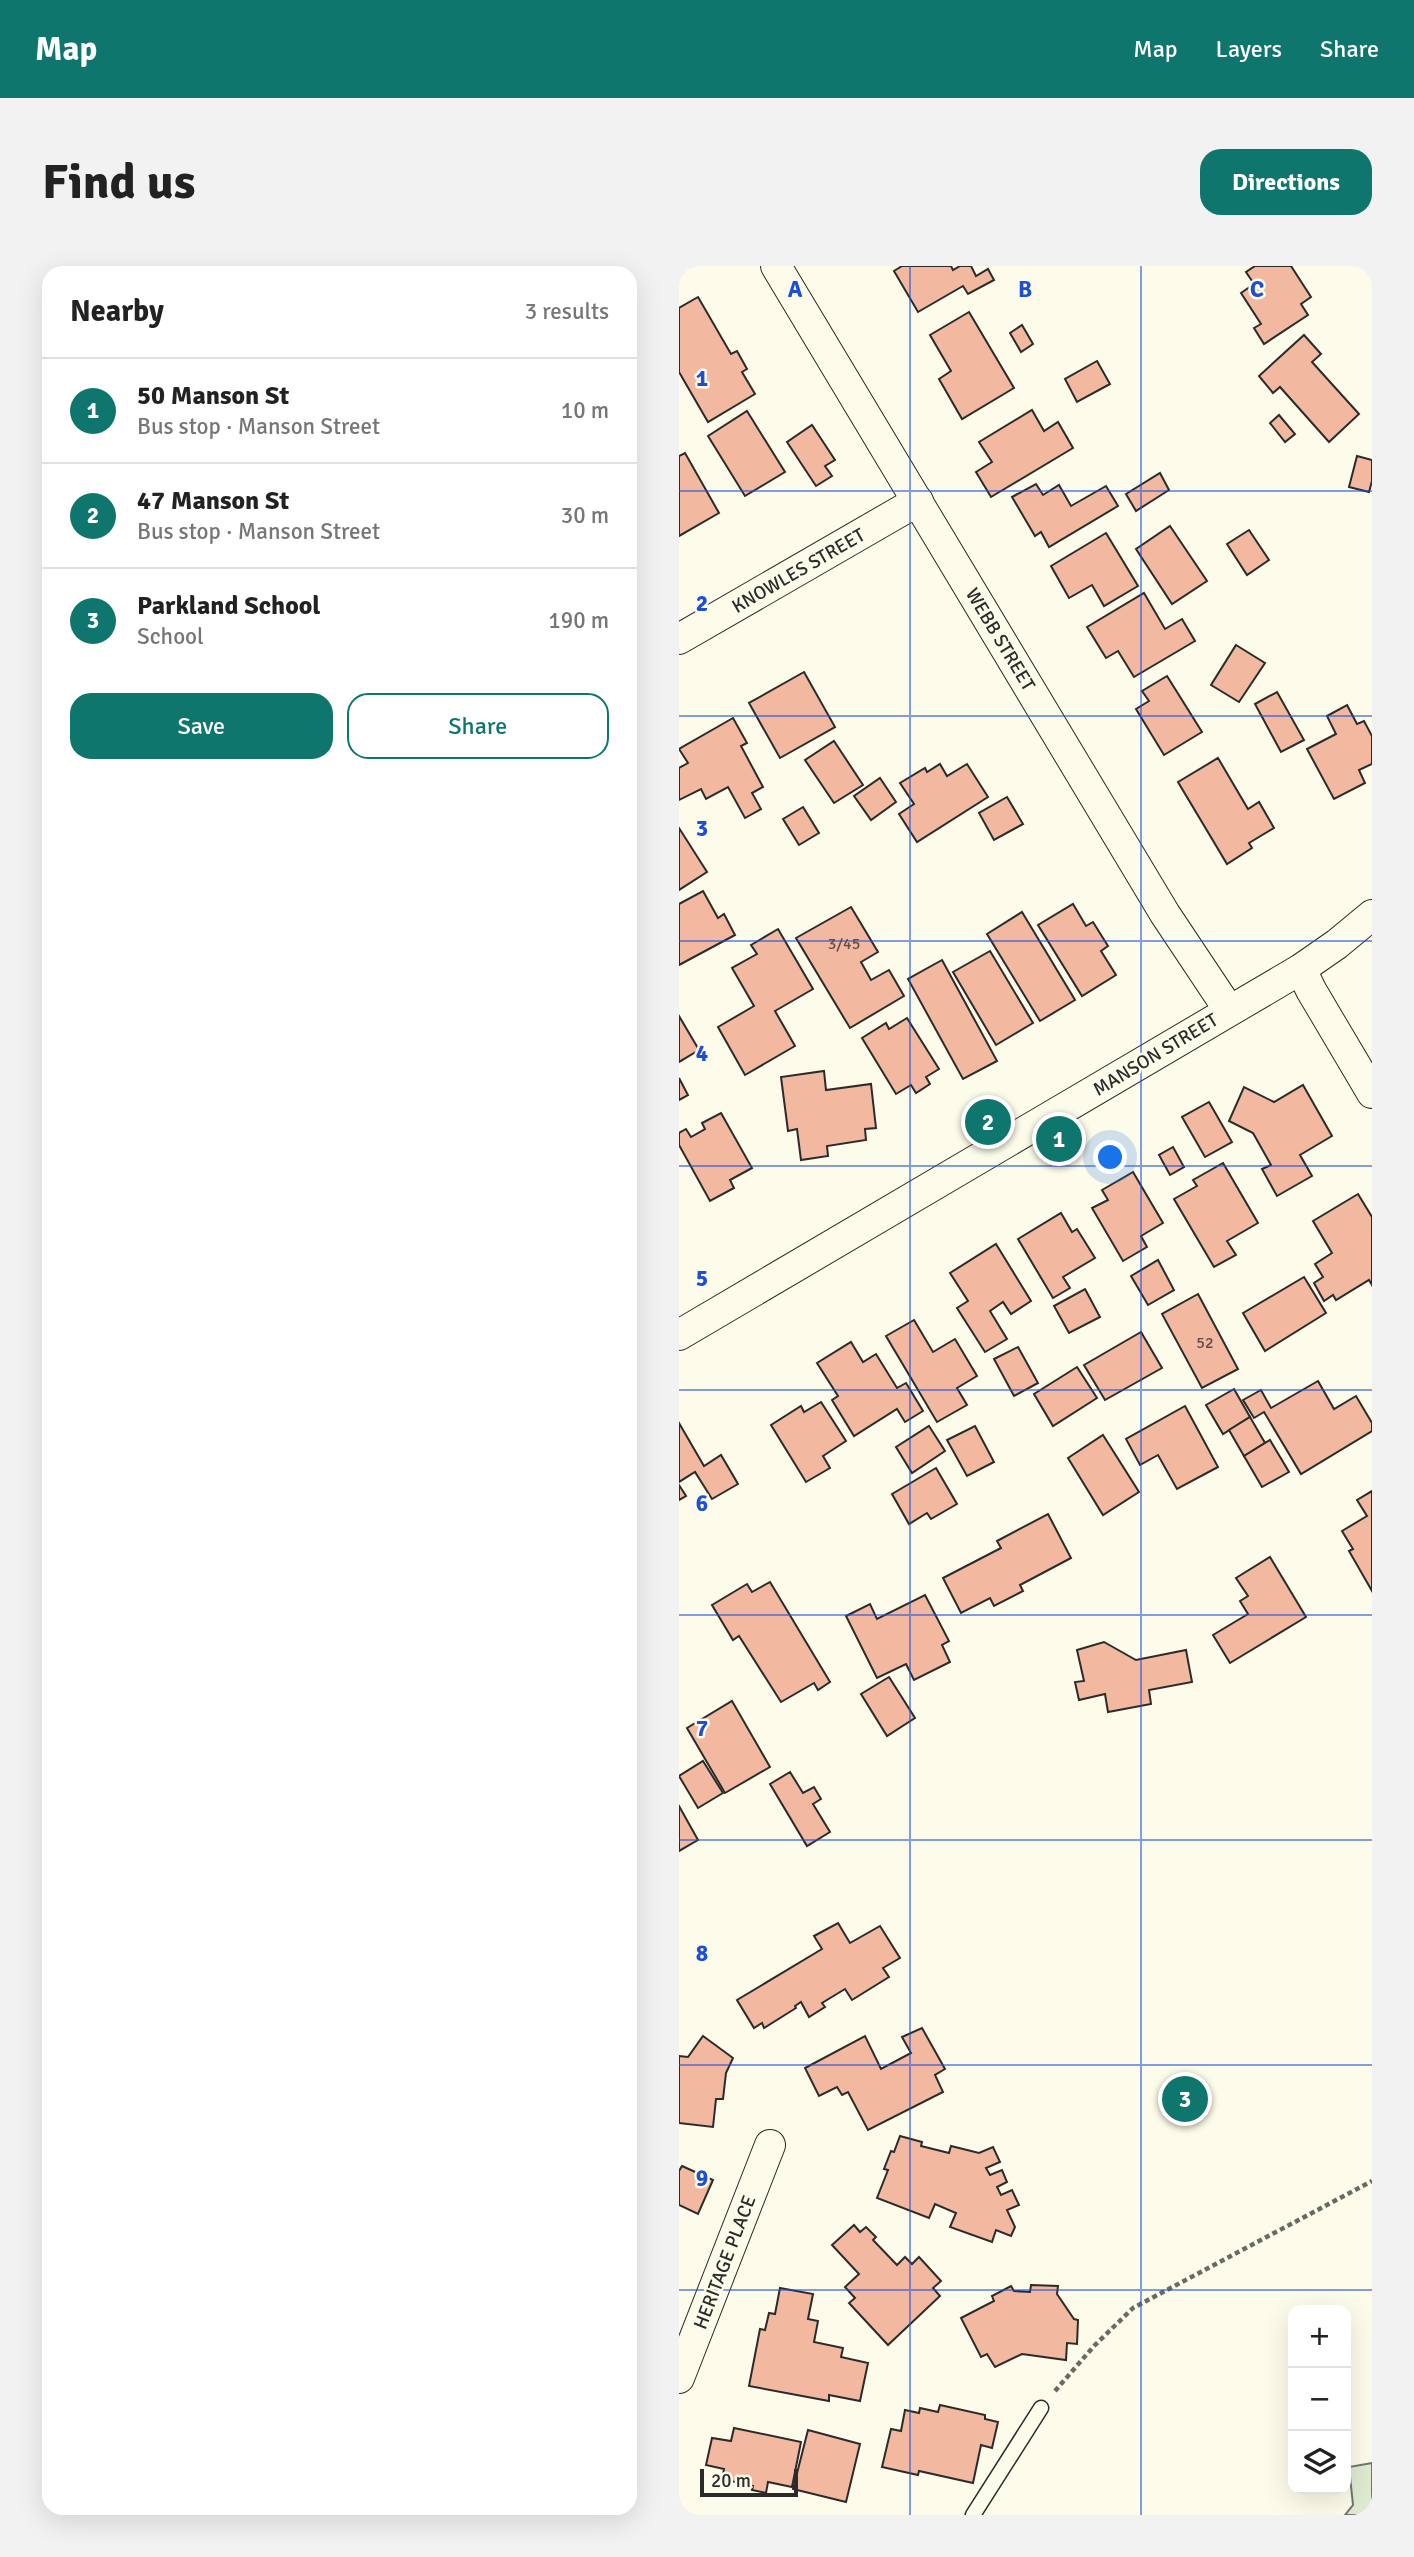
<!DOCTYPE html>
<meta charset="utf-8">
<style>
body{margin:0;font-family:Signika,sans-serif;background:#f2f2f2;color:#222}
.controls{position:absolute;right:21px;bottom:21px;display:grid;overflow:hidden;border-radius:14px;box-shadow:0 7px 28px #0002}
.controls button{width:63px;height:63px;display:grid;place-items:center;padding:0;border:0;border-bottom:2px solid #e0e0e0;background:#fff;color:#222;font:35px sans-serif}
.scale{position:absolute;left:21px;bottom:18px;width:98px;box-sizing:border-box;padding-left:7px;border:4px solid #2b2b2b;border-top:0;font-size:19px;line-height:24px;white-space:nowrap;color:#2b2b2b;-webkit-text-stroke:5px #fdfbea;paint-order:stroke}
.you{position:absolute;left:432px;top:892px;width:24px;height:24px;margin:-18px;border:5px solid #fff;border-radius:50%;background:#1a73e8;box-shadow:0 0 0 10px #1a73e833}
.badge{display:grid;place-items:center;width:46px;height:46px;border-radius:50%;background:#0f766e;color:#fff;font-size:23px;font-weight:700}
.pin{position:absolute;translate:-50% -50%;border:4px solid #fff;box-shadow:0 2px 7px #0006}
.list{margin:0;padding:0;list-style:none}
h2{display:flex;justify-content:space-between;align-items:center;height:91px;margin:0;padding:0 28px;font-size:30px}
h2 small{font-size:23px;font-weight:400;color:#767676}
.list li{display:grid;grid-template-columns:46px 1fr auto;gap:21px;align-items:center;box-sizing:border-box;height:105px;padding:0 28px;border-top:2px solid #e0e0e0}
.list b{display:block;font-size:26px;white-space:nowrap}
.list p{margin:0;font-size:23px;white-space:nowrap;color:#767676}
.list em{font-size:23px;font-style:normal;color:#767676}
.actions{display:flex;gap:14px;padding:21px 28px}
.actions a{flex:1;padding:16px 0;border:2px solid #0f766e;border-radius:21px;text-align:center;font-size:24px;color:#0f766e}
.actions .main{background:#0f766e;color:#fff}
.icon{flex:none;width:38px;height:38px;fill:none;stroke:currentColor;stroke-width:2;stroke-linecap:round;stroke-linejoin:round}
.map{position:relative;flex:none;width:693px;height:2249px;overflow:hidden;border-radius:21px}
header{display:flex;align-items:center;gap:42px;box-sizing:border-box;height:98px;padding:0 35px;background:#0f766e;color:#fff}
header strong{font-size:33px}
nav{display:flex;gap:38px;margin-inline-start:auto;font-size:24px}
.intro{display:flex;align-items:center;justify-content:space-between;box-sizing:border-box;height:168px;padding:0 42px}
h1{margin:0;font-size:49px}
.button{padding:18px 32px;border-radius:21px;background:#0f766e;color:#fff;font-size:24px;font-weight:700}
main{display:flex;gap:42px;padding:0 42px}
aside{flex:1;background:#fff;border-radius:21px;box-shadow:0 7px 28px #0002}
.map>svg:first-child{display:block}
</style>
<header>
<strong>Map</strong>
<nav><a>Map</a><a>Layers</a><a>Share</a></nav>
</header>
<div class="intro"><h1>Find us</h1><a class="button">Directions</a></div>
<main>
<aside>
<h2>Nearby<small>3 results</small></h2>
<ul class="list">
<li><span class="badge">1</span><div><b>50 Manson St</b><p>Bus stop · Manson Street</p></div><em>10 m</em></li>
<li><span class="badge">2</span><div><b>47 Manson St</b><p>Bus stop · Manson Street</p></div><em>30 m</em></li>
<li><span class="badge">3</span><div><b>Parkland School</b><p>School</p></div><em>190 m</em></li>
</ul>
<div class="actions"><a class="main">Save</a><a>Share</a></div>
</aside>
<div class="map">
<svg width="693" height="2249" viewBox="0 0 693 2249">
<rect width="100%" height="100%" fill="#fdfbea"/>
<path fill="#deebd1" stroke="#74746e" stroke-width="2" d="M 693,2197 L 693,2249 L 666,2249 L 674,2239 L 670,2201 Z"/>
<g fill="#f2b8a0" stroke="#2b2b2b" stroke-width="2">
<path d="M 223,0 L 272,0 L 274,4 L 281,0 L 292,0 L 297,10 L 309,3 L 315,14 L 289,28 L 284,20 L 239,46 L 215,5 Z"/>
<path d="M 576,0 L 612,0 L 632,31 L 622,38 L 629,49 L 585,78 L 575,62 L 582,58 L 562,27 L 575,18 L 567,6 Z"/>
<path d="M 19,31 L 52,88 L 58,85 L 68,103 L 63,106 L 76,128 L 29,156 L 0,106 L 0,42 Z"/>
<path d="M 290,46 L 335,122 L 283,153 L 260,113 L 272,105 L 251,69 Z"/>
<path d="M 343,59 L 354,78 L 342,86 L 331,67 Z"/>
<path d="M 625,69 L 642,88 L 633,96 L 680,148 L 650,176 L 601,121 L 594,127 L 580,110 Z"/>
<path d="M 418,95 L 431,118 L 398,136 L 386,113 Z"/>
<path d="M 353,144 L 365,165 L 379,156 L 394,182 L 312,231 L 297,206 L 313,196 L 300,176 Z"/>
<path d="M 68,145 L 106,206 L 66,230 L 29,170 Z"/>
<path d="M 600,149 L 616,168 L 606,176 L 591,157 Z"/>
<path d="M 133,159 L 156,194 L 146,200 L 153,210 L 137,220 L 108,176 Z"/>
<path d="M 6,187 L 40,247 L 0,270 L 0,190 Z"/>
<path d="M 678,190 L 693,194 L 693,215 L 690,226 L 670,221 Z"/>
<path d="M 481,207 L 490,224 L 457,245 L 447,228 Z"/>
<path d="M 357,218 L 364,229 L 380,219 L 392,240 L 427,220 L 439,240 L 370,281 L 362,266 L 356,270 L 333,231 Z"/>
<path d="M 491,260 L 528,315 L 493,338 L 457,283 Z"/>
<path d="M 570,264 L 590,294 L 568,309 L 548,278 Z"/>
<path d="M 427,267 L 459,320 L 425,340 L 413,319 L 390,332 L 372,300 Z"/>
<path d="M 465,327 L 486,363 L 503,353 L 516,375 L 455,411 L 439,385 L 427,392 L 408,361 Z"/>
<path d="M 557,379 L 586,397 L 560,436 L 532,419 Z"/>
<path d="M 125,406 L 156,461 L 101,492 L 70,437 Z"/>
<path d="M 488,410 L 523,466 L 485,489 L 457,443 L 470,435 L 463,425 Z"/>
<path d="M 598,426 L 625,474 L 602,486 L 576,438 Z"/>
<path d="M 668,439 L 678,458 L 685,455 L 693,470 L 693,498 L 680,504 L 686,517 L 655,533 L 628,483 L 657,468 L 648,450 Z"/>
<path d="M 54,452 L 68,477 L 62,480 L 84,521 L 73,527 L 82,543 L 66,552 L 49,521 L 27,533 L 22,523 L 0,534 L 0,502 L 9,497 L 0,483 Z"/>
<path d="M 155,475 L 184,519 L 155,537 L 126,494 Z"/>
<path d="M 539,492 L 569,543 L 580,536 L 595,562 L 570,577 L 573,582 L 548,598 L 499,516 Z"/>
<path d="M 261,498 L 268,510 L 288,498 L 309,531 L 238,576 L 220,548 L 235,538 L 221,517 L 246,502 L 248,506 Z"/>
<path d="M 201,512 L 217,536 L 192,554 L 175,530 Z"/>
<path d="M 328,531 L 344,558 L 315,574 L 300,547 Z"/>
<path d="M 124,541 L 140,567 L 120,579 L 104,553 Z"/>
<path d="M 0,562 L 28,606 L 0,624 Z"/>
<path d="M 24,625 L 39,652 L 45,648 L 56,669 L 0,699 L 0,638 Z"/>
<path d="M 394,638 L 407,660 L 414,656 L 429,680 L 422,685 L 437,709 L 403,730 L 359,659 Z"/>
<path d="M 172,641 L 199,686 L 182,696 L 192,714 L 210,704 L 225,730 L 171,762 L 117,672 Z"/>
<path d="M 343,646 L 396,734 L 361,755 L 308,668 Z"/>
<path d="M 99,663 L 134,723 L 96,745 L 116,780 L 66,809 L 39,761 L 75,740 L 53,702 L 78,688 L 72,679 Z"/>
<path d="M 311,685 L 354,757 L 317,779 L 274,706 Z"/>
<path d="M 263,694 L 318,795 L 284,813 L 229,713 Z"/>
<path d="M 0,750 L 20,784 L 0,796 Z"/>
<path d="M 228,752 L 260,803 L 247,811 L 251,818 L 237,827 L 232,819 L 217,828 L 183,772 L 207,757 L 210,763 Z"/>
<path d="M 145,805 L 147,824 L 192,818 L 197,862 L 186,863 L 187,874 L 148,880 L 149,890 L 122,894 L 118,863 L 109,865 L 102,811 Z"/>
<path d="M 0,812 L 9,829 L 0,834 Z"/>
<path d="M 624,819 L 653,870 L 621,889 L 633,910 L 598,930 L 583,903 L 592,899 L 574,867 L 550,855 L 565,821 L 595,836 Z"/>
<path d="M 530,836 L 553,876 L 526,891 L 503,851 Z"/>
<path d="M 42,847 L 73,902 L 51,914 L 55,922 L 31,935 L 0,879 L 0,867 L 7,863 L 12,871 L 26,863 L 23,857 Z"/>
<path d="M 494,881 L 505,901 L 491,909 L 480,889 Z"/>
<path d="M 544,897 L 579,957 L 548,975 L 557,989 L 535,1001 L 495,933 L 518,920 L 514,914 Z"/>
<path d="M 454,906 L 484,957 L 462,970 L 468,981 L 444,995 L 413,942 L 429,934 L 423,924 Z"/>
<path d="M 679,928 L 693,951 L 693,1019 L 690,1014 L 657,1034 L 654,1029 L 645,1035 L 635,1017 L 644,1011 L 636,998 L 653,987 L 634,955 Z"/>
<path d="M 382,947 L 393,966 L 398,963 L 416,992 L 384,1011 L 391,1022 L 374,1032 L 339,973 Z"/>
<path d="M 317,978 L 352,1035 L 332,1048 L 324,1036 L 311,1045 L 328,1073 L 306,1086 L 278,1042 L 289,1035 L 271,1007 Z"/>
<path d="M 479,994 L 495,1024 L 469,1039 L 452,1010 Z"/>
<path d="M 625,1011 L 647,1047 L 586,1085 L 564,1047 Z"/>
<path d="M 406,1023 L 421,1051 L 390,1067 L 375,1040 Z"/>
<path d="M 519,1028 L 559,1103 L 523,1122 L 483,1048 Z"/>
<path d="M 235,1054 L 254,1086 L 276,1073 L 298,1110 L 278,1122 L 288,1139 L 258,1156 L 207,1070 Z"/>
<path d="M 462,1066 L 483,1102 L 426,1134 L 405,1099 Z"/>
<path d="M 172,1076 L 184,1096 L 197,1088 L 218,1122 L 227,1117 L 244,1145 L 226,1156 L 218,1143 L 175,1170 L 153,1134 L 159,1130 L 138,1097 Z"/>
<path d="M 339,1081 L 359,1117 L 335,1130 L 315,1093 Z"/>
<path d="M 398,1101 L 418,1132 L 374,1160 L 355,1128 Z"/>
<path d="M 639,1115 L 655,1143 L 677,1130 L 693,1157 L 693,1165 L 622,1208 L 585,1146 L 575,1152 L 564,1134 L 582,1124 L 592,1142 Z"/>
<path d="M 555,1123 L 571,1151 L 544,1168 L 527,1139 Z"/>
<path d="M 142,1136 L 167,1175 L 144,1190 L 151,1202 L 127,1216 L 92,1159 L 122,1140 L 125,1146 Z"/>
<path d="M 506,1140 L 539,1201 L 498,1223 L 479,1189 L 461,1199 L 447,1173 Z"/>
<path d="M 571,1151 L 586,1177 L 565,1190 L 550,1164 Z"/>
<path d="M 0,1157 L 25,1200 L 42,1189 L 59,1218 L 33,1233 L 16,1206 L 0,1216 Z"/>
<path d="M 250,1160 L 266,1185 L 233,1207 L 217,1181 Z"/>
<path d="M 296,1160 L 315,1196 L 288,1210 L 268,1174 Z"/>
<path d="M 424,1169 L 460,1226 L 424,1249 L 389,1192 Z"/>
<path d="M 591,1174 L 610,1206 L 583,1221 L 565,1190 Z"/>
<path d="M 257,1202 L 278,1238 L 252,1253 L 248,1247 L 230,1258 L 213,1228 Z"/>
<path d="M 0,1219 L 7,1230 L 0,1234 Z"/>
<path d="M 693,1225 L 693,1325 L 670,1285 L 674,1283 L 663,1265 L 688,1250 L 678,1234 Z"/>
<path d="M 369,1248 L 392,1292 L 341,1319 L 344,1325 L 315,1340 L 311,1332 L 282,1347 L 264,1312 L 322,1282 L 318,1275 Z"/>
<path d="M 591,1291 L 627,1351 L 551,1397 L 534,1369 L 569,1348 L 561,1335 L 569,1330 L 557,1312 Z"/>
<path d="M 91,1316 L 151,1416 L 139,1424 L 135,1417 L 102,1436 L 60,1370 L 54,1374 L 33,1339 L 68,1318 L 73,1326 Z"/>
<path d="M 246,1329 L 270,1375 L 263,1379 L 271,1396 L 235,1414 L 227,1398 L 198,1412 L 167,1350 L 191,1338 L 198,1353 Z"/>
<path d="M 425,1376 L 457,1394 L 507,1384 L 513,1416 L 470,1424 L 472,1438 L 429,1446 L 426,1428 L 400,1434 L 396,1416 L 405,1415 L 398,1384 Z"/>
<path d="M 210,1411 L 236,1452 L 208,1470 L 182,1428 Z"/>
<path d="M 53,1435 L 91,1501 L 46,1527 L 8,1462 Z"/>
<path d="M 24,1495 L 44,1527 L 19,1542 L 0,1510 Z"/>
<path d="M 111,1506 L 124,1527 L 135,1521 L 142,1533 L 134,1538 L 151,1566 L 128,1580 L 91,1518 Z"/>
<path d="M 0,1540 L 19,1574 L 0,1585 Z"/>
<path d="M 159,1657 L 171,1677 L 201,1660 L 221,1692 L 204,1702 L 210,1711 L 173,1734 L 166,1723 L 143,1737 L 146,1741 L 130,1751 L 122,1736 L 116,1740 L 117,1742 L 85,1762 L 83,1757 L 75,1762 L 58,1734 L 143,1683 L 135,1670 Z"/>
<path d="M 243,1762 L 266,1803 L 256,1809 L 264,1826 L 189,1864 L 169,1826 L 163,1829 L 158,1821 L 140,1830 L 126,1802 L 186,1770 L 202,1803 L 232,1787 L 223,1771 Z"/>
<path d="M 24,1770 L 54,1792 L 47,1807 L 44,1833 L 37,1833 L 34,1861 L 0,1857 L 0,1790 L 9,1791 Z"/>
<path d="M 221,1870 L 243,1876 L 242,1880 L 270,1887 L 272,1880 L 300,1887 L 314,1881 L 321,1896 L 307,1902 L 311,1909 L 323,1904 L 328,1916 L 318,1921 L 322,1929 L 333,1924 L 340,1939 L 328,1944 L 336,1961 L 332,1970 L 317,1964 L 313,1976 L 271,1961 L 277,1947 L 256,1938 L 250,1952 L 198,1932 L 209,1904 L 205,1903 L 212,1885 L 215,1886 Z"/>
<path d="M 3,1900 L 34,1914 L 19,1948 L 0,1939 L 0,1905 Z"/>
<path d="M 175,1959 L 181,1966 L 187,1961 L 197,1971 L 194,1974 L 218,1999 L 226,1991 L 233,1998 L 240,1991 L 262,2015 L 254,2022 L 261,2030 L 209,2079 L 170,2037 L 176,2032 L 166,2021 L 180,2008 L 153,1979 Z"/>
<path d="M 352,2019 L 379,2020 L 378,2028 L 395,2053 L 399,2054 L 398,2078 L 388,2077 L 387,2094 L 343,2088 L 316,2101 L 308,2088 L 302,2091 L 282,2052 L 315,2035 L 313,2030 L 332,2020 L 335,2025 L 351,2026 Z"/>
<path d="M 101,2022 L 134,2028 L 129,2053 L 139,2055 L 135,2076 L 164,2082 L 162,2091 L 189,2097 L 181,2135 L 150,2129 L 150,2135 L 70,2120 L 81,2063 L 86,2064 L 90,2047 L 96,2048 Z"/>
<path d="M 261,2139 L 306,2149 L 306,2153 L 319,2156 L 313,2182 L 302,2179 L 294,2217 L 240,2205 L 239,2209 L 203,2201 L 212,2163 L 222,2165 L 226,2144 L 240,2147 L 241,2142 L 259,2146 Z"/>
<path d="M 55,2162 L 122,2176 L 113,2221 L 89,2216 L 87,2227 L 73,2224 L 74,2220 L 43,2213 L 45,2203 L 27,2199 L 33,2172 L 52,2175 Z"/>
<path d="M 129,2164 L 181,2178 L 167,2236 L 114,2223 Z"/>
</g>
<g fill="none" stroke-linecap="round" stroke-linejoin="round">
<defs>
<path id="service" d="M 294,2249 L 362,2142"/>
<g id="minor">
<path d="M 97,0 L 486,648 L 550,744"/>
<path d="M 0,373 L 239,235"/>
<path d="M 622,703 L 632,724 L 693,827"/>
<path d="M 0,1069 L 622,703 L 658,678 L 693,649"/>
<path d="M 0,2112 L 91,1879"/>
</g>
</defs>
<use href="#service" stroke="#2b2b2b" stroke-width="17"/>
<use href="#minor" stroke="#2b2b2b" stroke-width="32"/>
<path stroke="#6a6964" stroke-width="4.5" stroke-dasharray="5 3.5" stroke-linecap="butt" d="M 376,2125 L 415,2080 L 454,2042 L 693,1915"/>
<use href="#service" stroke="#fdfbea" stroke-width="14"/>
<use href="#minor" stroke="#fdfbea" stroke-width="30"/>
</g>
<path fill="none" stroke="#1d4ed8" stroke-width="2" stroke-opacity="0.55" d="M 231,0 L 231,2249M 462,0 L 462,2249M 0,225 L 693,225M 0,450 L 693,450M 0,675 L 693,675M 0,900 L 693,900M 0,1124 L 693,1124M 0,1349 L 693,1349M 0,1574 L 693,1574M 0,1799 L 693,1799M 0,2024 L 693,2024"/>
<g text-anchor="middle" stroke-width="5" stroke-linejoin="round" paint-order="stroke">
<g font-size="16" fill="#5d4e48">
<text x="165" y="683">3/45</text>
<text x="526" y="1082">52</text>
</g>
<g font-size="19" fill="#2b2b2b" stroke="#fdfbea">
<text transform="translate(119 304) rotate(-30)" y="7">KNOWLES STREET</text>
<text transform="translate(322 373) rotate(59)" y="7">WEBB STREET</text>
<text transform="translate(476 788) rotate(-31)" y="7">MANSON STREET</text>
<text transform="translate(45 1996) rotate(-69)" y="7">HERITAGE PLACE</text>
</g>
</g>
<g font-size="23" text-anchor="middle" font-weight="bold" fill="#1d4ed8" stroke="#fdfbea" stroke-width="5" stroke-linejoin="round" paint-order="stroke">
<text x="116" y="31">A</text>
<text x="346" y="31">B</text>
<text x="578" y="31">C</text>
<text x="23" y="120">1</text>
<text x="23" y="345">2</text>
<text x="23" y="570">3</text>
<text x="23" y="795">4</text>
<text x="23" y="1020">5</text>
<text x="23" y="1245">6</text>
<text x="23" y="1470">7</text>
<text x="23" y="1695">8</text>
<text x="23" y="1920">9</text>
</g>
</svg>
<div class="controls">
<button>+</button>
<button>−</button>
<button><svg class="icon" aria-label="layers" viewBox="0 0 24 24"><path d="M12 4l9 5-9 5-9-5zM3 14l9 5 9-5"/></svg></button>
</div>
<div class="scale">20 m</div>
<div class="you"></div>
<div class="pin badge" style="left:380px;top:873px">1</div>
<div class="pin badge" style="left:309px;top:856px">2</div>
<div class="pin badge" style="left:506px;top:1833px">3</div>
</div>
</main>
